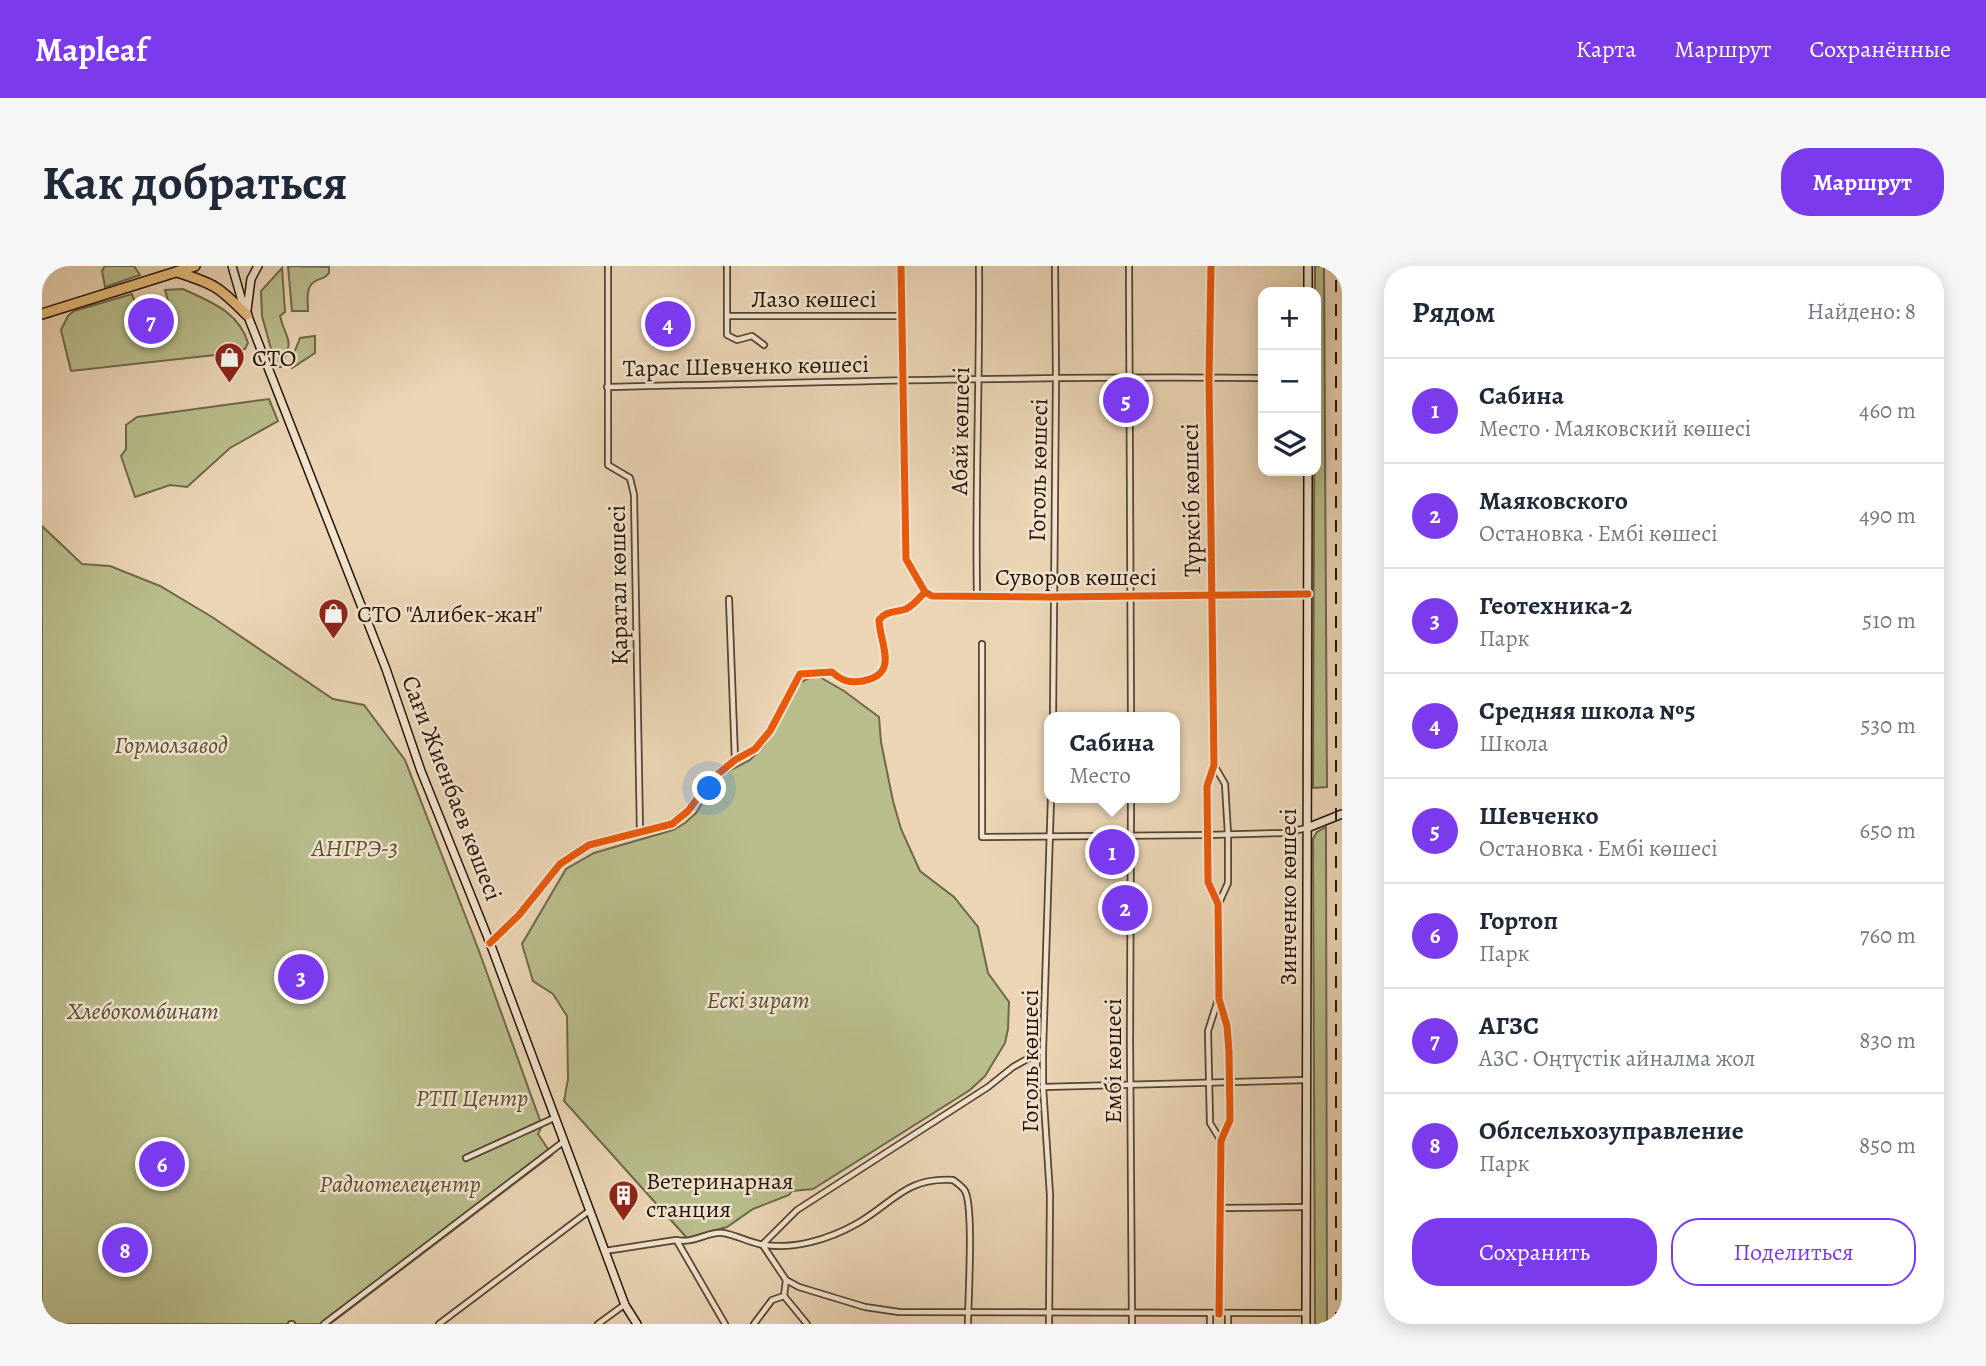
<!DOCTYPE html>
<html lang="ru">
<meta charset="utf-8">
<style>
body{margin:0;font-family:Alegreya,serif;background:#f6f6f7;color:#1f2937}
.controls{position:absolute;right:21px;top:21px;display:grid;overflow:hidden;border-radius:14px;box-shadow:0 4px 18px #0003}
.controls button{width:63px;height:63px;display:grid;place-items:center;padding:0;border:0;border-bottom:2px solid #e0e1e3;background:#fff;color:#1f2937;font:35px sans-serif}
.you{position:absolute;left:668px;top:523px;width:24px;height:24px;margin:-18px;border:5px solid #fff;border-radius:50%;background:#1a73e8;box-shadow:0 0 0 10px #1a73e833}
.badge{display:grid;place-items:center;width:46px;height:46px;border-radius:50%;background:#7c3aed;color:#fff;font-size:23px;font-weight:700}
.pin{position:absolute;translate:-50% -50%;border:4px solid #fff;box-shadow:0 2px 7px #0006}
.popup{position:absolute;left:1002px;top:446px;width:136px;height:91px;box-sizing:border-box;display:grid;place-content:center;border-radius:14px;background:#fff;filter:drop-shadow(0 2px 5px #0005);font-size:23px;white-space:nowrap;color:#747a83}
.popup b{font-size:26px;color:#1f2937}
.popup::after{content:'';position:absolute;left:50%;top:100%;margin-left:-14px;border:14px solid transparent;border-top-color:#fff}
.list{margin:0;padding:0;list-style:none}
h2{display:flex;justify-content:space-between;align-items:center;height:91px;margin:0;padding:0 28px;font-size:30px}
h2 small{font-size:23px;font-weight:400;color:#747a83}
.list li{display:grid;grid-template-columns:46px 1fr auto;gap:21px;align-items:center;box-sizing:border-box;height:105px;padding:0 28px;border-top:2px solid #e0e1e3}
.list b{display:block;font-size:26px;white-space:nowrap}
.list p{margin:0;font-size:23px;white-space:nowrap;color:#747a83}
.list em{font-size:23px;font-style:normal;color:#747a83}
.actions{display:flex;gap:14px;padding:21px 28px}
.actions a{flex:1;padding:16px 0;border:2px solid #7c3aed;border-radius:28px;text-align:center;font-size:24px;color:#7c3aed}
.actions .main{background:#7c3aed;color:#fff}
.icon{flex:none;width:38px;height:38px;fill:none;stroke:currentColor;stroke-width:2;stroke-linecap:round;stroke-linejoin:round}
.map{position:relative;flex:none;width:1300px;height:1058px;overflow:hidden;border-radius:28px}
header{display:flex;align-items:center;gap:42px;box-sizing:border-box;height:98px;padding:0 35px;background:#7c3aed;color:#fff}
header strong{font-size:33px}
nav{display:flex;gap:38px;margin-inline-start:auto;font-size:24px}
.intro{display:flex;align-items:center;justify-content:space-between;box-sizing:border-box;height:168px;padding:0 42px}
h1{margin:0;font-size:49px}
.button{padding:18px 32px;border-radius:28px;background:#7c3aed;color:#fff;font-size:24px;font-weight:700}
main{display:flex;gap:42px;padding:0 42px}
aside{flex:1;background:#fff;border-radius:28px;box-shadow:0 4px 18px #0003}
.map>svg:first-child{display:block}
</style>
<header>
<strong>Mapleaf</strong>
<nav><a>Карта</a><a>Маршрут</a><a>Сохранённые</a></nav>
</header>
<div class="intro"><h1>Как добраться</h1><a class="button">Маршрут</a></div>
<main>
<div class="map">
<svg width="1300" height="1058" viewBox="0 0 1300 1058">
<rect width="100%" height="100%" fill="#ebd5b5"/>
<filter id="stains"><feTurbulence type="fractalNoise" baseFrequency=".00286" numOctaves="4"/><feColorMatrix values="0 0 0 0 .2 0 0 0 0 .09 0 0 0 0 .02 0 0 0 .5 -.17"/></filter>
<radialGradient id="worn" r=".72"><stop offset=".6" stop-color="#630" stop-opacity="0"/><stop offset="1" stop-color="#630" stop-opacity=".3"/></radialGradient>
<g fill="#b9bd8c" stroke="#6f684a" stroke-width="2">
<path d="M 63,0 L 92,0 L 98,9 L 63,21 L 60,5 Z"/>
<path d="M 246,0 L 287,1 L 287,7 C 282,14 279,11 272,16 C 263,22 266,36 266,45 L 250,45 Z"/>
<path d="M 1273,0 L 1282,0 L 1285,521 L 1271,522 Z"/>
<path d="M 240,2 L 243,46 L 238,50 C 245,79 253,68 239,101 L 234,101 L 220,50 L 219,25 Z"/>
<path d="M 141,23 C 169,36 197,46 206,77 L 203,83 L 182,88 L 29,105 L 19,64 L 26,50 L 32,45 L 90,28 L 102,63 L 132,56 L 123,24 Z"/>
<path d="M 273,70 L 273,87 L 250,102 L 247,100 L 258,72 Z"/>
<path d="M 227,133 L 236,155 L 188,182 L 145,221 L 128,219 L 93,231 L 79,190 L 84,183 L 84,159 L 95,151 Z"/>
<path d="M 0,260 L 40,298 L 68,300 L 118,320 L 170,351 L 291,433 L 322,439 L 363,494 L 437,685 L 500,860 L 496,868 L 510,889 L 288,1058 L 0,1058 Z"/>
<path d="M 776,410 L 802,425 L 837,451 L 839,476 L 851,535 L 859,563 L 878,605 L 912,631 L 936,661 L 946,707 L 967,736 L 966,763 L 963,777 L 943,810 L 928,824 L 771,923 L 750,925 L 747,929 L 711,943 L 685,961 L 645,972 L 522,835 L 526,813 L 525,750 L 511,728 L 491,715 L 480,678 L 524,603 L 552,587 L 631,564 L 643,557 L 654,547 L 673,516 L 683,507 L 708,494 L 723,479 L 755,418 L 769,411 Z"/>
<path d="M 1284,561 L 1285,1058 L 1273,1058 L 1271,573 L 1275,566 Z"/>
</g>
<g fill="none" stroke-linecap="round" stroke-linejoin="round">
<defs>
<g id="street">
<path d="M 566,0 L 566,199 L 588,212 L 592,229 L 598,566"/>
<path d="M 685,0 L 685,69 L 695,74 L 710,70 L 722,79"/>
<path d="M 859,0 L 864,293 L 883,326 L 890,330 L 1013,331 L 1265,328"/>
<path d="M 1087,0 L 1089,451"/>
<path d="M 1169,0 L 1167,112 L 1172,499 L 1165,520 L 1166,616 L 1176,638 L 1177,733 L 1185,760 L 1187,786 L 1188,854 L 1179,875 L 1177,1048"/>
<path d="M 685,50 L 860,50"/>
<path d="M 565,121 C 784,116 1003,110 1221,112"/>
<path d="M 935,330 C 933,220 938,110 937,0"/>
<path d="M 687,333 L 693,494"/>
<path d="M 940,378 L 940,571 L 1165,569 L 1242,567 L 1265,562"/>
<path d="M 1011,451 L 1014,114 L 1013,0"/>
<path d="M 1172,499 L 1183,518 L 1186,568 L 1186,617 L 1177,637"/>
<path d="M 1089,532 L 1088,774 L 1090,1058"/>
<path d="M 448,677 L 477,649 L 518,598 L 547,579 L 630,558 L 646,545 L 670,513 L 693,494 L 713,483 L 728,465 L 758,408 L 790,406 C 800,415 807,417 821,415 C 858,408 838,379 837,354 C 845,344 853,347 864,343 C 872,339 877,332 883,326"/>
<path d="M 1176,734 L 1166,765 L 1168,857 L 1179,875"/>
<path d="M 1001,821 L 1264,814"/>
<path d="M 424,892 L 512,852"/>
<path d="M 1180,942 L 1264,941"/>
<path d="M 635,975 L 683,1058"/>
<path d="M 720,978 L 744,1014 L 757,1021 L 823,1041 L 857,1046 L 1264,1047"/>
<path d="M 721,978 L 755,944 L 946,821 L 971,801 L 1001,784"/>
<path d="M 563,985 L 634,974 C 652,978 666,965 681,967 C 693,969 705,975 717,978 C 750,985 788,973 816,957 C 852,936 864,911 911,914 C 915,917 921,921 923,925 C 932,941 926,1034 926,1058"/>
<path d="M 742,1030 L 765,1058"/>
<path d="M 742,1030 L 744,1014"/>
<path d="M 1168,1048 L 1168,1058"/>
<path d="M 249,1058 L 250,1058"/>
<path d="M 282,1058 L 521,876"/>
<path d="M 397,1058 L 547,945"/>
<path d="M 556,1058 L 582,1039"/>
<path d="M 712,1058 L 730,1034 L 742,1030"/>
<path d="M 1007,1058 L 1008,929 L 1001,821 L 1001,784 L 1009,532"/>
<path d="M 1186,1058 L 1186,1048"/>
</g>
<g id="secondary">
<path d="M 190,0 L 200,35 L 344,403 L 379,505 L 448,677 L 583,1039 L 595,1058"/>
<path d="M 1266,0 L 1266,26"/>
<path d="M 205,44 L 209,13 L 216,0"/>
<path d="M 1265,562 L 1300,548"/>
<path d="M 1264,1058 L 1266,205"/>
</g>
<g id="highway">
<path d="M 135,6 C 173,18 177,21 205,49"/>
<path d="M 0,48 L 153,0"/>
</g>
</defs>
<use href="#street" stroke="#564432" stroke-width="8"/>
<use href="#secondary" stroke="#251307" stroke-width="10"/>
<use href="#highway" stroke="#251307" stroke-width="12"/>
<use href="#street" stroke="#f2e4cf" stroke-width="4.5"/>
<use href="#secondary" stroke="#f2e4cf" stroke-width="7"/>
<use href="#highway" stroke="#e6ba7a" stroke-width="9"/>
<path stroke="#251307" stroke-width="2" stroke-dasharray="12 12" stroke-linecap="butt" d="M 1294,1058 L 1294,0"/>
<defs>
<g id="cycleway">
<path d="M 859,0 L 864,293 L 883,326 L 890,330 L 1013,331 L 1266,328"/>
<path d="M 1169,0 L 1167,112 L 1172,499 L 1165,520 L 1166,616 L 1176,638 L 1177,733 L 1185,760 L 1187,786 L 1188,854 L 1179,875 L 1177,1048"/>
<path d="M 448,677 L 477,649 L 518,598 L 547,579 L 630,558 L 646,545 L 670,513 L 693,494 L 713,483 L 728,465 L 758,408 L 790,406 C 800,415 807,417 821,415 C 858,408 838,379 837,354 C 845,344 853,347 864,343 C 872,339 877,332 883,326"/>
</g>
</defs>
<use href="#cycleway" stroke="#f2e4cf" stroke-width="11"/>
<use href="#cycleway" stroke="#e8590c" stroke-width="7"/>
</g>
<defs>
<symbol id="shop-pin" viewBox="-11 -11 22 30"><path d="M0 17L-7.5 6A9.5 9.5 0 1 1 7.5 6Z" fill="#8f2418" stroke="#f2e4cf"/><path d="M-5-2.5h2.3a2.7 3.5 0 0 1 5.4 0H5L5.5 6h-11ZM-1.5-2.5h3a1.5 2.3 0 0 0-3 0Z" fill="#fff"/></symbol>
<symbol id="building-pin" viewBox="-11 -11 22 30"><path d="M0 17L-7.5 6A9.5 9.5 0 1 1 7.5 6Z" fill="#8f2418" stroke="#f2e4cf"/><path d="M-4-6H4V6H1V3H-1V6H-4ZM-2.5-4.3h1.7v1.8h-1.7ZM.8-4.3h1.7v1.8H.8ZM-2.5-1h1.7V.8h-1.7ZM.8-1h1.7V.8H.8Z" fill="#fff"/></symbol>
</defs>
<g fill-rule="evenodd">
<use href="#shop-pin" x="170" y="74" width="35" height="47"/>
<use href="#shop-pin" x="274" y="330" width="35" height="47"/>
<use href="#building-pin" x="564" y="912" width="35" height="47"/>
</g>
<g text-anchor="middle" stroke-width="5" stroke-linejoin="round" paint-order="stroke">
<g font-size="24" fill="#251307" stroke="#f2e4cf">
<text x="772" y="41">Лазо көшесі</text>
<text transform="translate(704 100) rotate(-1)" y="8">Тарас Шевченко көшесі</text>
<text transform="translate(918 165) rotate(-89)" y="8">Абай көшесі</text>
<text transform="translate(996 204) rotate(-89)" y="8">Гоголь көшесі</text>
<text transform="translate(1149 234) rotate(-91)" y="8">Түрксіб көшесі</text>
<text x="1034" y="319">Суворов көшесі</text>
<text transform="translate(576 319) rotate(-91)" y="8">Қаратал көшесі</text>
<text transform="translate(410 522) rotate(69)" y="8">Сағи Жиенбаев көшесі</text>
<text transform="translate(1246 631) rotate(-90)" y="8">Зинченко көшесі</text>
<text transform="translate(988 795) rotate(-90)" y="8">Гоголь көшесі</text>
<text transform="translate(1071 795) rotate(-90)" y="8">Ембі көшесі</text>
</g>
<g font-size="24" fill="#251307" stroke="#f2e4cf" text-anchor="start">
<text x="210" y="100">СТО</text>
<text x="315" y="356">СТО "Алибек-жан"</text>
<text x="604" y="923">Ветеринарная<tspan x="604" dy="28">станция</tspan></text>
</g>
<g font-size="24" font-style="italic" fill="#594e36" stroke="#f2e4cf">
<text x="129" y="487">Гормолзавод</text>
<text x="313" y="590">АНГРЭ-3</text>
<text x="716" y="742">Ескі зират</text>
<text x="101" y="753">Хлебокомбинат</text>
<text x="430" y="840">РТП Центр</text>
<text x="358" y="926">Радиотелецентр</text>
</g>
</g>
<rect width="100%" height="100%" filter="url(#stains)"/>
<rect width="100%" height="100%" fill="url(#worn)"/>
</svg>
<div class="controls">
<button>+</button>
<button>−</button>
<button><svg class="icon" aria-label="layers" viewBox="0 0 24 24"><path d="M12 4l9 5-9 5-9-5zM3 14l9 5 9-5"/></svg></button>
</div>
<div class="you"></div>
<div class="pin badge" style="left:1070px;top:586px">1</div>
<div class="popup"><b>Сабина</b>Место</div>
<div class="pin badge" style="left:1083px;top:642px">2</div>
<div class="pin badge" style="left:259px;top:711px">3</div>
<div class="pin badge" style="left:626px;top:58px">4</div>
<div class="pin badge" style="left:1084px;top:134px">5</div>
<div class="pin badge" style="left:120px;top:898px">6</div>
<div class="pin badge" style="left:109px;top:55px">7</div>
<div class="pin badge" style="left:83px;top:984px">8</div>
</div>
<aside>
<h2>Рядом<small>Найдено: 8</small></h2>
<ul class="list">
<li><span class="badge">1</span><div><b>Сабина</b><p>Место · Маяковский көшесі</p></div><em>460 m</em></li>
<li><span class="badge">2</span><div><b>Маяковского</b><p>Остановка · Ембі көшесі</p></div><em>490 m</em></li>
<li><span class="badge">3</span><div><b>Геотехника-2</b><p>Парк</p></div><em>510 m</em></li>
<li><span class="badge">4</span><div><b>Средняя школа №5</b><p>Школа</p></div><em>530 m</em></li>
<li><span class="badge">5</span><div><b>Шевченко</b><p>Остановка · Ембі көшесі</p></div><em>650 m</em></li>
<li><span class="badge">6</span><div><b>Гортоп</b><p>Парк</p></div><em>760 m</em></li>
<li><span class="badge">7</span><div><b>АГЗС</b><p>АЗС · Оңтүстік айналма жол</p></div><em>830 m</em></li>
<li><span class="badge">8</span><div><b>Облсельхозуправление</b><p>Парк</p></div><em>850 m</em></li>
</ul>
<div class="actions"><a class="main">Сохранить</a><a>Поделиться</a></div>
</aside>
</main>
